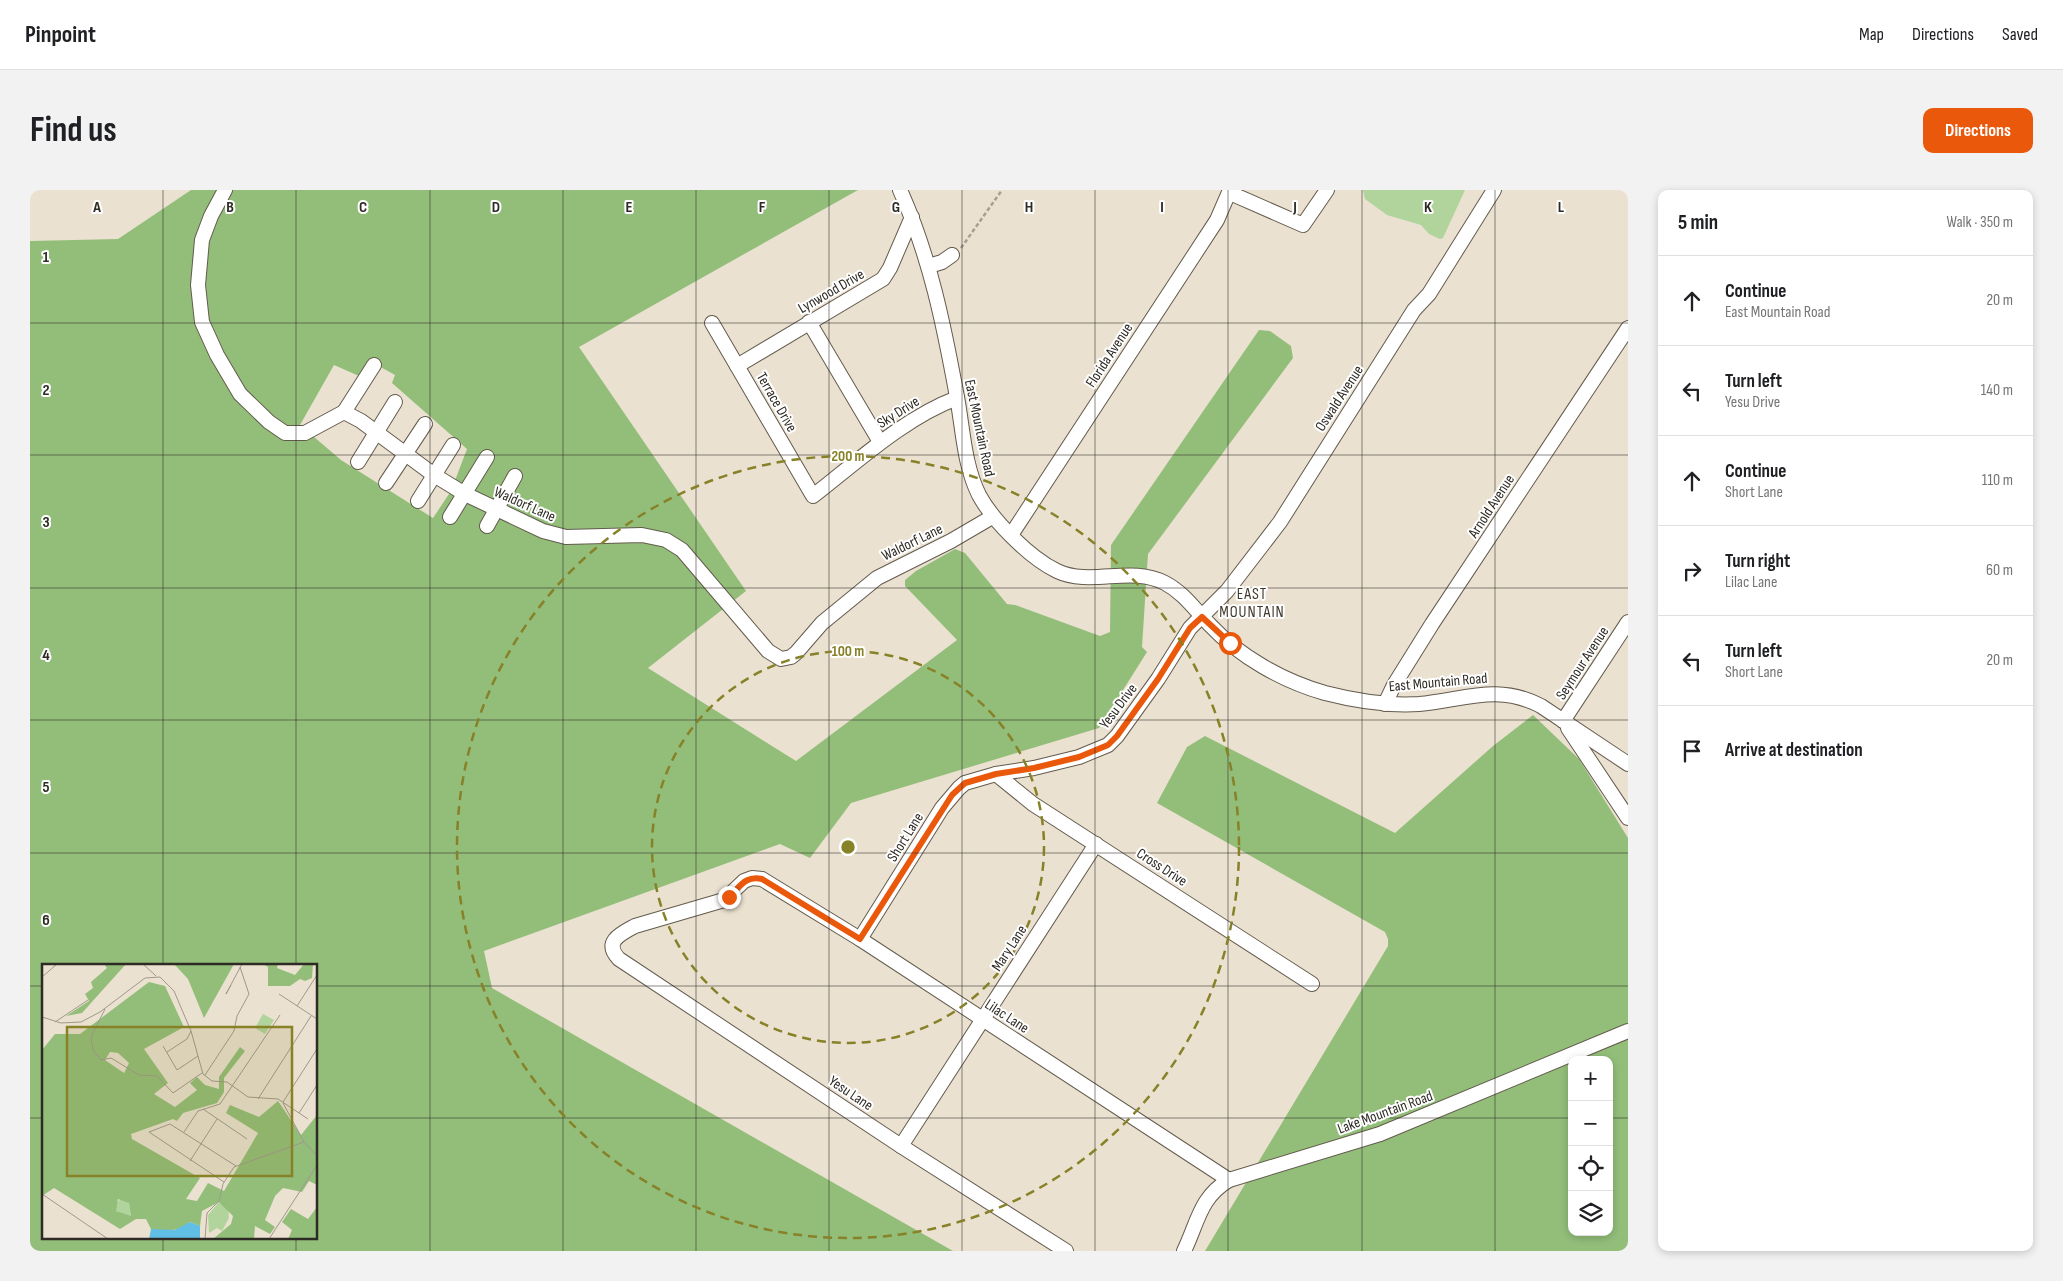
<!DOCTYPE html>
<meta charset="utf-8">
<style>
body{margin:0;font-family:"Sofia Sans Condensed",sans-serif;background:#f2f2f2;color:#202124}
.controls{position:absolute;right:15px;bottom:15px;display:grid;overflow:hidden;border-radius:10px;box-shadow:0 2px 8px #0003}
.controls button{width:45px;height:45px;display:grid;place-items:center;padding:0;border:0;border-bottom:1px solid #e0e0e0;background:#fff;color:#202124;font:25px sans-serif}
.stop{position:absolute;width:15px;height:15px;margin:-11px;border:4px solid #ea580c;border-radius:50%;background:#fff}
.stop.end{background:#ea580c;border-color:#fff;box-shadow:0 1px 5px #0008}
.list{margin:0;padding:0;list-style:none}
h2{display:flex;justify-content:space-between;align-items:center;height:65px;margin:0;padding:0 20px;font-size:21px}
h2 small{font-size:16px;font-weight:400;color:#757577}
.list li{display:grid;grid-template-columns:32px 1fr auto;gap:15px;align-items:center;box-sizing:border-box;height:90px;padding:0 20px;border-top:1px solid #e0e0e0}
.list b{display:block;font-size:19px;white-space:nowrap}
.list p{margin:0;font-size:16px;white-space:nowrap;color:#757577}
.list em{font-size:16px;font-style:normal;color:#757577}
.icon{flex:none;width:28px;height:28px;fill:none;stroke:currentColor;stroke-width:2;stroke-linecap:round;stroke-linejoin:round}
.map{position:relative;flex:none;width:1598px;height:1061px;overflow:hidden;border-radius:10px}
header{display:flex;align-items:center;gap:30px;box-sizing:border-box;height:70px;padding:0 25px;background:#fff;border-bottom:1px solid #e0e0e0}
header strong{font-size:24px}
nav{display:flex;gap:28px;margin-inline-start:auto;font-size:18px}
.intro{display:flex;align-items:center;justify-content:space-between;box-sizing:border-box;height:120px;padding:0 30px}
h1{margin:0;font-size:35px}
.button{padding:12px 22px;border-radius:10px;background:#ea580c;color:#fff;font-size:18px;font-weight:700}
main{display:flex;gap:30px;padding:0 30px}
aside{flex:1;background:#fff;border-radius:10px;box-shadow:0 2px 8px #0003}
.map>svg:first-child{display:block}
</style>
<header>
<strong>Pinpoint</strong>
<nav><a>Map</a><a>Directions</a><a>Saved</a></nav>
</header>
<div class="intro"><h1>Find us</h1><a class="button">Directions</a></div>
<main>
<div class="map">
<svg width="1598" height="1061" viewBox="0 0 1598 1061">
<rect width="100%" height="100%" fill="#ebe1d1"/>
<path fill="#b0d49c" d="M 1333,0 L 1435,0 L 1413,48 L 1410,49 L 1399,44 L 1391,35 L 1357,25 L 1335,9 Z"/>
<g fill="#93be7a" fill-rule="evenodd">
<path d="M 161,0 L 828,0 L 549,157 L 716,401 L 618,478 L 766,571 L 927,450 L 875,396 L 875,390 L 886,381 L 925,359 L 935,363 L 977,414 L 985,415 L 1070,446 L 1080,442 L 1081,355 L 1229,140 L 1240,141 L 1261,156 L 1263,168 L 1118,364 L 1112,457 L 1117,462 L 1069,538 L 821,613 L 780,668 L 750,654 L 454,761 L 462,798 L 923,1061 L 0,1061 L 0,51 L 88,49 ZM 304,175 L 338,190 L 347,175 L 365,185 L 362,193 L 437,259 L 421,301 L 403,328 L 311,270 L 270,235 ZM 14,775 L 286,775 L 286,1047 L 14,1047 Z"/>
<path d="M 1503,525 L 1549,569 L 1598,648 L 1598,1061 L 1175,1061 L 1358,756 L 1358,749 L 1355,742 L 1127,613 L 1157,557 L 1175,546 L 1365,643 L 1463,556 ZM 1542,870 L 1579,870 L 1579,1042 L 1542,1042 Z"/>
</g>
<g fill="none" stroke-linecap="round" stroke-linejoin="round">
<defs>
<g id="minor">
<path d="M 195,0 L 181,26 L 172,50 L 168,95 L 172,132 L 187,165 L 210,204 L 239,232 L 255,243 L 275,243 L 314,222 L 344,175"/>
<path d="M 870,0 C 900,66 914,136 927,207 C 933,239 934,275 949,305 C 963,331 1000,368 1027,381 C 1061,397 1101,375 1135,393 C 1154,403 1165,420 1180,435 C 1210,467 1253,491 1295,503 C 1326,511 1357,516 1389,514 C 1434,510 1467,493 1511,516 L 1598,574"/>
<path d="M 1200,3 L 1273,35 L 1297,0"/>
<path d="M 899,76 L 912,72 L 922,65"/>
<path d="M 779,132 L 850,252"/>
<path d="M 682,133 L 783,306 C 827,272 874,228 927,208"/>
<path d="M 707,176 L 853,89 L 860,78 L 882,27"/>
<path d="M 314,222 L 331,231 L 404,285 L 435,304 L 513,341 L 536,347 L 612,345 L 636,350 L 652,360 L 738,461 L 751,469 L 761,467 L 766,463 L 792,433 L 847,388 L 921,351 L 962,327"/>
<path d="M 328,272 L 365,212"/>
<path d="M 356,293 L 395,234"/>
<path d="M 388,311 L 423,255"/>
<path d="M 420,327 L 457,267"/>
<path d="M 457,336 L 485,286"/>
<path d="M 981,345 L 1187,30 L 1200,0"/>
<path d="M 1355,514 L 1364,495 L 1402,434 L 1598,138"/>
<path d="M 1533,531 L 1598,432"/>
<path d="M 1538,538 L 1598,628"/>
<path d="M 966,584 L 1003,614 L 1282,794"/>
<path d="M 830,749 L 912,618 L 929,598 L 935,593 L 966,584 L 1004,578 L 1049,567 L 1078,555 L 1087,546 L 1128,489 L 1160,438 L 1197,401 L 1250,332 L 1384,120 L 1399,104 L 1464,0"/>
<path d="M 871,956 L 1066,654"/>
<path d="M 1036,1061 L 871,956 L 589,769 C 573,752 590,744 605,736 L 694,710 L 714,691 L 722,688 L 732,689 L 830,749 L 1199,990"/>
<path d="M 1154,1061 C 1168,1032 1170,1007 1199,990 L 1350,944 L 1598,841"/>
</g>
</defs>
<use href="#minor" stroke="#635b4d" stroke-width="16"/>
<path stroke="#a79f93" stroke-width="2.5" stroke-dasharray="4 2.5" stroke-linecap="butt" d="M 931,58 L 972,0"/>
<use href="#minor" stroke="#fff" stroke-width="14"/>
</g>
<g fill="none" stroke-linecap="round" stroke-linejoin="round">
<path stroke="#ea580c" stroke-width="6" d="M 699,707 C 710,697 715,685 732,689 L 830,749 L 922,605 L 935,593 L 942,591 L 966,584 L 1004,578 L 1049,567 L 1078,555 L 1087,546 L 1128,489 L 1160,438 L 1172,427 L 1200,453"/>
</g>
<path fill="none" stroke="#2e2a24" stroke-width="1" stroke-opacity="0.55" d="M 133,0 L 133,775M 266,0 L 266,775M 400,0 L 400,1061M 533,0 L 533,1061M 666,0 L 666,1061M 799,0 L 799,1061M 932,0 L 932,1061M 1065,0 L 1065,1061M 1198,0 L 1198,1061M 1332,0 L 1332,1061M 1465,0 L 1465,1061M 0,133 L 1598,133M 0,265 L 1598,265M 0,398 L 1598,398M 0,530 L 1598,530M 0,663 L 1598,663M 0,796 L 14,796M 286,796 L 1598,796M 0,928 L 14,928M 286,928 L 1542,928M 1579,928 L 1598,928M 133,1047 L 133,1061M 266,1047 L 266,1061"/>
<g fill="none" stroke="#878128" stroke-width="2.5" stroke-dasharray="9 6">
<circle cx="818" cy="657" r="196"/>
<circle cx="818" cy="657" r="391"/>
</g>
<g text-anchor="middle" stroke-width="4" stroke-linejoin="round" paint-order="stroke">
<g font-size="15" fill="#2e2a24" stroke="#fff">
<text transform="translate(801 101) rotate(-30)" y="5">Lynwood Drive</text>
<text transform="translate(1079 165) rotate(-57)" y="5">Florida Avenue</text>
<text transform="translate(1309 208) rotate(-57)" y="5">Oswald Avenue</text>
<text transform="translate(747 212) rotate(60)" y="5">Terrace Drive</text>
<text transform="translate(868 222) rotate(-32)" y="5">Sky Drive</text>
<text transform="translate(950 238) rotate(78)" y="5">East Mountain Road</text>
<text transform="translate(495 314) rotate(24)" y="5">Waldorf Lane</text>
<text transform="translate(1461 316) rotate(-57)" y="5">Arnold Avenue</text>
<text transform="translate(882 352) rotate(-26)" y="5">Waldorf Lane</text>
<text transform="translate(1552 473) rotate(-57)" y="5">Seymour Avenue</text>
<text transform="translate(1408 492) rotate(-5)" y="5">East Mountain Road</text>
<text transform="translate(1088 516) rotate(-53)" y="5">Yesu Drive</text>
<text transform="translate(875 647) rotate(-58)" y="5">Short Lane</text>
<text transform="translate(1132 677) rotate(33)" y="5">Cross Drive</text>
<text transform="translate(979 758) rotate(-57)" y="5">Mary Lane</text>
<text transform="translate(977 826) rotate(33)" y="5">Lilac Lane</text>
<text transform="translate(821 903) rotate(34)" y="5">Yesu Lane</text>
<text transform="translate(1355 922) rotate(-20)" y="5">Lake Mountain Road</text>
</g>
<g font-size="16" letter-spacing="1" fill="#40382c" stroke="#fff">
<text x="1222" y="409">EAST<tspan x="1222" dy="18">MOUNTAIN</tspan></text>
</g>
</g>
<g transform="translate(12 774)">
<rect width="275" height="275" fill="#ebe1d1"/>
<path d="M 221,50 L 232,56 L 223,70 L 213,64 ZM 79,234 L 87,238 L 89,253 L 74,247 L 73,241 ZM 177,238 L 186,242 L 187,254 L 180,267 L 175,264 L 167,269 L 166,251 Z" fill="#b0d49c"/>
<path d="M 62,0 L 84,0 L 40,49 L 24,52 L 47,37 L 43,30 L 51,24 L 49,18 L 65,4 ZM 132,0 L 192,0 L 162,54 L 146,15 ZM 221,0 L 236,0 L 235,4 L 253,11 L 262,0 L 271,0 L 270,14 L 263,17 L 258,15 L 248,22 L 226,22 L 226,3 ZM 107,18 L 123,22 L 142,63 L 102,85 L 126,119 L 112,130 L 133,143 L 155,126 L 148,119 L 155,113 L 163,121 L 177,125 L 177,113 L 198,83 L 203,87 L 182,114 L 182,128 L 175,139 L 141,149 L 135,157 L 131,155 L 89,170 L 90,175 L 158,214 L 144,235 L 155,237 L 166,219 L 182,227 L 216,169 L 184,149 L 188,141 L 217,153 L 236,137 L 259,171 L 275,151 L 275,221 L 267,217 L 260,228 L 241,224 L 233,232 L 223,256 L 233,263 L 228,270 L 213,262 L 212,275 L 171,275 L 189,260 L 191,252 L 177,238 L 160,247 L 158,262 L 148,258 L 139,265 L 121,267 L 109,265 L 104,255 L 94,255 L 78,265 L 12,224 L 0,232 L 0,86 L 13,70 L 38,70 ZM 68,88 L 76,89 L 87,99 L 82,109 L 63,96 ZM 76,235 L 87,239 L 89,252 L 74,247 ZM 275,243 L 275,275 L 246,275 L 250,266 L 240,258 L 249,245 L 266,255 Z" fill="#93be7a" fill-rule="evenodd"/>
<path d="M 148,258 L 158,262 L 158,275 L 107,275 L 109,265 L 133,266 Z" fill="#61bfe6"/>
<path fill="none" stroke="#9f988c" stroke-width="1" d="M 101,0 L 114,12M 0,13 L 15,0M 189,21 L 184,30 L 200,0M 237,30 L 275,55M 255,42 L 275,11M 63,45 L 49,73 L 51,86 L 59,96 L 69,94 L 97,111 L 115,112 L 131,129 L 160,109M 0,53 L 19,59 L 39,58 L 58,48 L 103,14 L 118,13 L 132,27 L 149,67 L 161,110 L 170,117 L 185,118 L 206,133 L 236,135 L 266,155M 13,58 L 46,36M 121,82 L 135,106 L 156,92M 125,88 L 145,75 L 149,67M 163,111 L 192,67 L 195,52 L 207,30 L 198,3M 216,135 L 269,52M 241,138 L 275,85M 241,139 L 262,178 L 275,192M 161,145 L 205,175M 257,149 L 275,121M 142,168 L 156,147 L 178,140 L 238,51M 148,197 L 175,155M 182,218 L 107,168 L 128,160 L 194,202M 0,230 L 66,275M 163,275 L 165,249 L 177,237 L 181,220 L 192,203 L 262,178M 227,275 L 275,201"/>
<path fill="#878128" fill-opacity="0.15" stroke="#878128" stroke-width="2.5" d="M 25,63 L 250,63 L 250,212 L 25,212 Z"/>
<rect width="275" height="275" fill="none" stroke="#2e2a24" stroke-width="2.5"/>
</g>
<g font-size="16" text-anchor="middle" font-weight="bold" fill="#2e2a24" stroke="#fff" stroke-width="4" stroke-linejoin="round" paint-order="stroke">
<text x="67" y="22">A</text>
<text x="200" y="22">B</text>
<text x="333" y="22">C</text>
<text x="466" y="22">D</text>
<text x="599" y="22">E</text>
<text x="732" y="22">F</text>
<text x="866" y="22">G</text>
<text x="999" y="22">H</text>
<text x="1132" y="22">I</text>
<text x="1265" y="22">J</text>
<text x="1398" y="22">K</text>
<text x="1531" y="22">L</text>
<text x="16" y="72">1</text>
<text x="16" y="205">2</text>
<text x="16" y="337">3</text>
<text x="16" y="470">4</text>
<text x="16" y="602">5</text>
<text x="16" y="735">6</text>
</g>
<circle cx="818" cy="657" r="8" fill="#878128" stroke="#fff" stroke-width="2.5"/>
<g font-size="15" text-anchor="middle" font-weight="bold" fill="#878128" stroke="#fff" stroke-width="4" stroke-linejoin="round" paint-order="stroke">
<text x="818" y="271">200 m</text>
<text x="818" y="466">100 m</text>
</g>
</svg>
<div class="controls">
<button>+</button>
<button>−</button>
<button><svg class="icon" aria-label="locate" viewBox="0 0 24 24"><circle cx="12" cy="12" r="6"/><path d="M12 2v4M12 18v4M2 12h4M18 12h4"/></svg></button>
<button><svg class="icon" aria-label="layers" viewBox="0 0 24 24"><path d="M12 4l9 5-9 5-9-5zM3 14l9 5 9-5"/></svg></button>
</div>
<div class="stop" style="left:1200px;top:453px"></div>
<div class="stop end" style="left:699px;top:707px"></div>
</div>
<aside>
<h2>5 min<small>Walk · 350 m</small></h2>
<ul class="list">
<li><svg class="icon" aria-label="ahead" viewBox="0 0 24 24"><path d="M12 20V5M6 11l6-6 6 6"/></svg><div><b>Continue</b><p>East Mountain Road</p></div><em>20 m</em></li>
<li><svg class="icon" aria-label="left" viewBox="0 0 24 24"><path d="M17 20v-9H6M10 6l-5 5 5 5"/></svg><div><b>Turn left</b><p>Yesu Drive</p></div><em>140 m</em></li>
<li><svg class="icon" aria-label="ahead" viewBox="0 0 24 24"><path d="M12 20V5M6 11l6-6 6 6"/></svg><div><b>Continue</b><p>Short Lane</p></div><em>110 m</em></li>
<li><svg class="icon" aria-label="right" viewBox="0 0 24 24"><path d="M7 20v-9h11M14 6l5 5-5 5"/></svg><div><b>Turn right</b><p>Lilac Lane</p></div><em>60 m</em></li>
<li><svg class="icon" aria-label="left" viewBox="0 0 24 24"><path d="M17 20v-9H6M10 6l-5 5 5 5"/></svg><div><b>Turn left</b><p>Short Lane</p></div><em>20 m</em></li>
<li><svg class="icon" aria-label="arrive" viewBox="0 0 24 24"><path d="M6 21V4h12l-3 4 3 4H6"/></svg><div><b>Arrive at destination</b></div></li>
</ul>
</aside>
</main>
